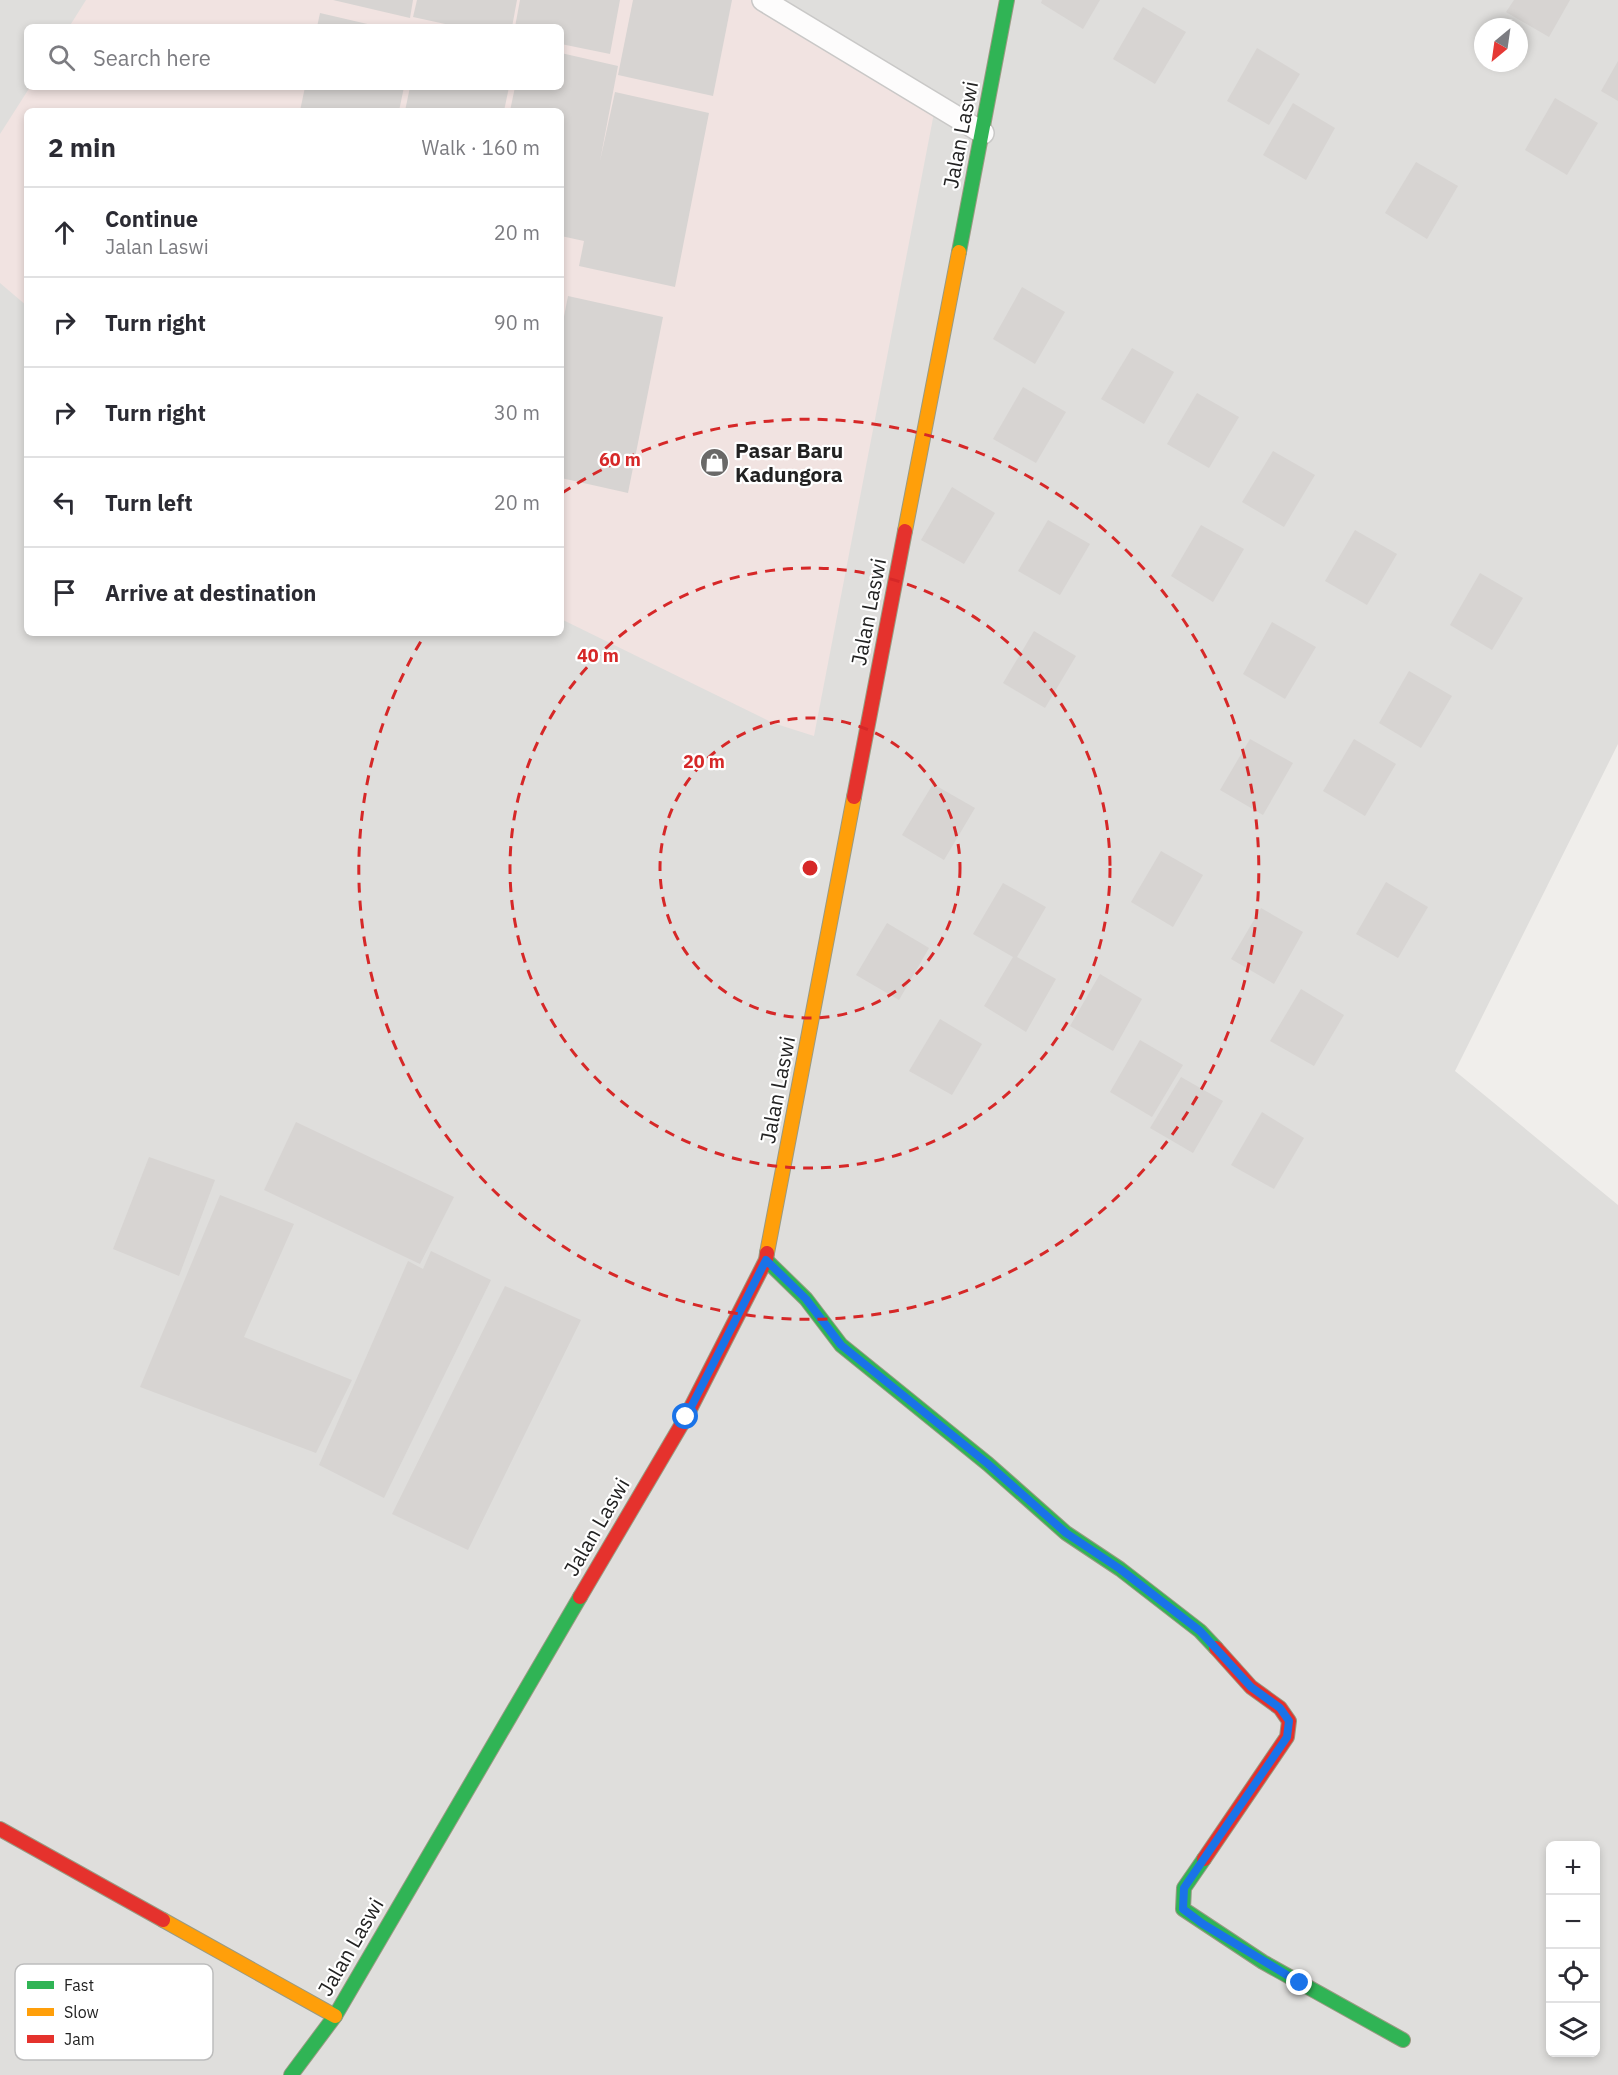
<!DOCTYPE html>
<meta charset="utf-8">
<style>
body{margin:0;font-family:"IBM Plex Sans",sans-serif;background:#f2f2f3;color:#2b2b33}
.controls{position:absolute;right:18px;bottom:18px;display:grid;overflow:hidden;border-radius:9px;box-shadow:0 3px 9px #0003}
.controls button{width:54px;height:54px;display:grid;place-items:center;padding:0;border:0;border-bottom:2px solid #e1e1e2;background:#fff;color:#2b2b33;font:30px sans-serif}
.compass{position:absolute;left:1474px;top:18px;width:54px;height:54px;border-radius:50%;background:#fff;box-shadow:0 3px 9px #0003;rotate:209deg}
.stop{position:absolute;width:18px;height:18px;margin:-14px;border:4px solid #1a73e8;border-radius:50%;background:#fff}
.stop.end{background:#1a73e8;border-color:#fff;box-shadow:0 2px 6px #0008}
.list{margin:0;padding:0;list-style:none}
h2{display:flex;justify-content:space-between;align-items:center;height:78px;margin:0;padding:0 24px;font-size:26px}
h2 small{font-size:20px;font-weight:400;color:#7c7c81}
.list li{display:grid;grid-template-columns:39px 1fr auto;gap:18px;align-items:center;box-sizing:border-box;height:90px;padding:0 24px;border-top:2px solid #e1e1e2}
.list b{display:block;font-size:22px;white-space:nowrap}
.list p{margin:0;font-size:20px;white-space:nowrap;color:#7c7c81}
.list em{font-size:20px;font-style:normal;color:#7c7c81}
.icon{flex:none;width:33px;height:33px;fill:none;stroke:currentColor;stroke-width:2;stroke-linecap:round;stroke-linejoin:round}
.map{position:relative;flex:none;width:1618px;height:2075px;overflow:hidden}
.search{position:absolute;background:#fff;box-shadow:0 3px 9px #0003;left:24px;top:24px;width:540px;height:66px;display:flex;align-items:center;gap:15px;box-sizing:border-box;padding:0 21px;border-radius:9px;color:#7c7c81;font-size:22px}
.panel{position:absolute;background:#fff;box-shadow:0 3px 9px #0003;left:24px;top:108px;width:540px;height:528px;border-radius:9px}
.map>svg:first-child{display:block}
</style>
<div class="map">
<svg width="1618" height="2075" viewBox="0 0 1618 2075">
<rect width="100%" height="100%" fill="#f0eeeb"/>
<path fill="#dfdedc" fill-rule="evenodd" d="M 0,0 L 1618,0 L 1618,744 L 1455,1071 L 1618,1205 L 1618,2075 L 0,2075 ZM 27,27 L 561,27 L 561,87 L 27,87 ZM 1483,27 L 1519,27 L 1519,63 L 1483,63 ZM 27,111 L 561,111 L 561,633 L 27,633 ZM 1550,1846 L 1596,1846 L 1596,2052 L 1550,2052 Z"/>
<path fill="#f1e3e1" d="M 86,0 L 785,0 L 789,15 L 934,113 L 814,736 L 773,723 L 561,619 L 561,111 L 27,111 L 27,306 L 0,283 L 0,134 L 30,87 L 561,87 L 561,27 L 69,27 Z"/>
<g fill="#d7d4d2">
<path d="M 333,0 L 413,0 L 410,18 Z"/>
<path d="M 417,0 L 517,0 L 512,27 L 459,27 L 413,17 Z"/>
<path d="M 520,0 L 620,0 L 610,54 L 561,44 L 561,27 L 515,27 Z"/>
<path d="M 633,0 L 732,0 L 713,96 L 618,75 Z"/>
<path d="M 1042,0 L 1100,0 L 1083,29 L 1041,3 Z"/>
<path d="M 1514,0 L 1570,0 L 1549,37 L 1506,12 Z"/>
<path d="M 1143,7 L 1186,32 L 1155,84 L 1113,59 Z"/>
<path d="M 320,13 L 376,26 L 376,27 L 317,27 Z"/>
<path d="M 1257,48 L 1300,74 L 1269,125 L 1227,101 Z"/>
<path d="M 561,53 L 618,66 L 600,161 L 615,92 L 709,113 L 675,287 L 579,266 L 584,241 L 561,236 L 561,111 L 510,111 L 515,87 L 561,87 Z"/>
<path d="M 1618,61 L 1618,101 L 1601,91 Z"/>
<path d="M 305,87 L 404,87 L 399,111 L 300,111 Z"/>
<path d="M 410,87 L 509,87 L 504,111 L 405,111 Z"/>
<path d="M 1555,98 L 1598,123 L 1567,175 L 1525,150 Z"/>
<path d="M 1293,103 L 1335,128 L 1306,180 L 1263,155 Z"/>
<path d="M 1416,162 L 1458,186 L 1427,239 L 1385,213 Z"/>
<path d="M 1022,287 L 1065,312 L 1035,364 L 993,339 Z"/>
<path d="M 568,296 L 663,317 L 628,493 L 561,478 L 561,332 Z"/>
<path d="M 1132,348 L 1174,372 L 1144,424 L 1101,399 Z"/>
<path d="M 1023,387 L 1066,412 L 1036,463 L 993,439 Z"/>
<path d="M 1197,393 L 1239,417 L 1209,468 L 1167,444 Z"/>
<path d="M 1273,451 L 1315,475 L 1284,527 L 1242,502 Z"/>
<path d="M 952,487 L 995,513 L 964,564 L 921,540 Z"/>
<path d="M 1048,520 L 1090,544 L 1060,595 L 1018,571 Z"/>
<path d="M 1201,525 L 1244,549 L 1213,602 L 1171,576 Z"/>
<path d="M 1355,530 L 1397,554 L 1367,605 L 1325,581 Z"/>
<path d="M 1480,573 L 1523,598 L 1492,650 L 1450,625 Z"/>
<path d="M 1272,622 L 1316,647 L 1285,699 L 1243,674 Z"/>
<path d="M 1034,631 L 1076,656 L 1045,708 L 1003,683 Z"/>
<path d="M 1409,671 L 1452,696 L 1421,748 L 1379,723 Z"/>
<path d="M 1250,739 L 1293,763 L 1263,815 L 1220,790 Z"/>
<path d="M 1354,739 L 1396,764 L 1365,816 L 1323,791 Z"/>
<path d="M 933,784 L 975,808 L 944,860 L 902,835 Z"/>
<path d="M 1161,851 L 1203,875 L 1173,927 L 1131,902 Z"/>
<path d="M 1386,882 L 1428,907 L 1398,958 L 1356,934 Z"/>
<path d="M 1003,883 L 1046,907 L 1017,957 L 1056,979 L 1026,1032 L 984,1006 L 1013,957 L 973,934 Z"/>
<path d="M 1261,908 L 1303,932 L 1274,984 L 1231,959 Z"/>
<path d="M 887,923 L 929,948 L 899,1000 L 856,975 Z"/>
<path d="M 1100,974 L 1142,999 L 1113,1051 L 1070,1026 Z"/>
<path d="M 1301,989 L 1344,1015 L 1314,1066 L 1270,1041 Z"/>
<path d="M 940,1019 L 982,1044 L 952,1095 L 909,1071 Z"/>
<path d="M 1140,1040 L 1183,1065 L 1152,1117 L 1110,1092 Z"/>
<path d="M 1181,1077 L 1223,1101 L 1193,1153 L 1150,1128 Z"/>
<path d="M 1262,1112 L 1304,1138 L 1274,1189 L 1231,1165 Z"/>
<path d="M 296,1122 L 454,1197 L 420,1264 L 264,1190 Z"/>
<path d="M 149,1157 L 215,1180 L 179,1276 L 113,1249 Z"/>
<path d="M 220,1195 L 294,1224 L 244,1337 L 352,1380 L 316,1453 L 140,1387 Z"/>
<path d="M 431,1251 L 491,1280 L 384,1498 L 319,1465 L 408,1261 L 423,1269 Z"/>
<path d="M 505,1286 L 581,1320 L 468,1550 L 392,1514 Z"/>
</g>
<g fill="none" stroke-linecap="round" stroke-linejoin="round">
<defs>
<path id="lane" d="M 763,0 L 983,133"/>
<g id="fast">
<path d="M 959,252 L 1007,0"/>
<path d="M 766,1260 L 806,1299 L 841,1345 L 988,1464 L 1066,1533 L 1120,1569 L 1200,1631 L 1216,1648"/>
<path d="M 1204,1859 L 1184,1888 L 1183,1909 L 1263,1962 L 1403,2040"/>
<path d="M 291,2075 L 335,2016 L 580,1597"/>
</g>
<g id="slow">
<path d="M 905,531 L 959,252"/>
<path d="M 767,1253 L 854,797"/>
<path d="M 163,1920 L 335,2016"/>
</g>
<g id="jam">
<path d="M 854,797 L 905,531"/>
<path d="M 580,1597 L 686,1417 L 766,1260 L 767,1253"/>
<path d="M 0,1829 L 163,1920"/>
<path d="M 1204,1859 L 1287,1737 L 1289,1721 L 1280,1708 L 1251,1687 L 1216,1648"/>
</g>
</defs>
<use href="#lane" stroke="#c9c8c7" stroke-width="24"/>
<use href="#fast" stroke="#999a82" stroke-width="16"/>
<use href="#slow" stroke="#999a82" stroke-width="16"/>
<use href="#jam" stroke="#999a82" stroke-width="16"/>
<use href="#lane" stroke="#fdfcfc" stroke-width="21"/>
<use href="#fast" stroke="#30b455" stroke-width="14"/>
<use href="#slow" stroke="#ff9f0a" stroke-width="14"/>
<use href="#jam" stroke="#e5322d" stroke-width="14"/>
</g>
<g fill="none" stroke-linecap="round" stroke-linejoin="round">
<path stroke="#1a73e8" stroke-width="8" d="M 686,1417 L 766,1260 L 806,1299 L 841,1345 L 988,1464 L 1066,1533 L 1120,1569 L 1200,1631 L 1251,1687 L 1280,1708 L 1289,1721 L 1287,1737 L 1184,1888 L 1183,1909 L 1203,1924 L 1300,1983"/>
</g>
<g fill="none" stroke="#d62828" stroke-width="3" stroke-dasharray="10 8">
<circle cx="810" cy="868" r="150"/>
<circle cx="810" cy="868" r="300"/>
<path d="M562 493A450 450 0 1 1 424 636"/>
</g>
<defs>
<symbol id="shop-disc" viewBox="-11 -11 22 22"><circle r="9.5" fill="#6a6968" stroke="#fff"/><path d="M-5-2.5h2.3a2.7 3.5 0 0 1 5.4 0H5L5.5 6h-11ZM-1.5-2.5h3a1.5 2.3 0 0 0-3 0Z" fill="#fff"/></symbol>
</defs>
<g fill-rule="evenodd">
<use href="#shop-disc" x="698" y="446" width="33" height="33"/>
</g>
<g text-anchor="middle" stroke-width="4.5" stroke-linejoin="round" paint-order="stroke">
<g font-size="21" fill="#222" stroke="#fff">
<text transform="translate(961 135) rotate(-79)" y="7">Jalan Laswi</text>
<text transform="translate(869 612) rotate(-79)" y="7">Jalan Laswi</text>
<text transform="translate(778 1090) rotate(-79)" y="7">Jalan Laswi</text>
<text transform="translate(597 1527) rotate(-60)" y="7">Jalan Laswi</text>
<text transform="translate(351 1947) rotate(-60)" y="7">Jalan Laswi</text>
</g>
<g font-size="21" font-weight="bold" fill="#222" stroke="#fff" text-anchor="start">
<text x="735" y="458">Pasar Baru<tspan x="735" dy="24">Kadungora</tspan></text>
</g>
</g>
<rect x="15" y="1964" width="198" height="96" rx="9" fill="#fff" stroke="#bdbdbd" stroke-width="1.5"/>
<rect x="27" y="1981" width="27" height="8" fill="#30b455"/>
<rect x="27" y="2008" width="27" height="8" fill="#ff9f0a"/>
<rect x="27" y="2035" width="27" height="8" fill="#e5322d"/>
<g font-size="16" fill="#222">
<text x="64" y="1991">Fast</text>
<text x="64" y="2018">Slow</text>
<text x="64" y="2045">Jam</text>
</g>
<circle cx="810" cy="868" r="9" fill="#d62828" stroke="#fff" stroke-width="3"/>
<g font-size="18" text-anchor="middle" font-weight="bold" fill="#d62828" stroke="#fff" stroke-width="4.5" stroke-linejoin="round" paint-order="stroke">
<text x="620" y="466">60 m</text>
<text x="598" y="662">40 m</text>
<text x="704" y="768">20 m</text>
</g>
</svg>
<div class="controls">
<button>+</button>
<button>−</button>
<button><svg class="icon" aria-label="locate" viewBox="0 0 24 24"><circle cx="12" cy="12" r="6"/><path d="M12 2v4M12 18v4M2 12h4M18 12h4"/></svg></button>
<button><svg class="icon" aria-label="layers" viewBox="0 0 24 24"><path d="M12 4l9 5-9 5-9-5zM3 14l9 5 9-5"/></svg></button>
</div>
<svg class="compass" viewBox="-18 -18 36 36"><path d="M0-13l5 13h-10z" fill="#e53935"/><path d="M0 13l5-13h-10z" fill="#7c7c81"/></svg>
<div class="stop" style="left:686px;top:1417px"></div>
<div class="stop end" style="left:1300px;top:1983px"></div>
<div class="search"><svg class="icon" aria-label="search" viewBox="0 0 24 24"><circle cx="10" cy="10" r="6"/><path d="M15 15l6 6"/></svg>Search here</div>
<section class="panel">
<h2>2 min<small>Walk · 160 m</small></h2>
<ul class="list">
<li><svg class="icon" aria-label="ahead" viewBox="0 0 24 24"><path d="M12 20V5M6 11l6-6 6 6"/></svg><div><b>Continue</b><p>Jalan Laswi</p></div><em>20 m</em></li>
<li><svg class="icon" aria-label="right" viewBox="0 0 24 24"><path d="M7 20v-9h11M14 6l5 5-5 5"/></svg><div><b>Turn right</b></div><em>90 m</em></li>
<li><svg class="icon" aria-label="right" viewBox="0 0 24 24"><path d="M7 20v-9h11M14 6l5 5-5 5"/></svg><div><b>Turn right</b></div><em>30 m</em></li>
<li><svg class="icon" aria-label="left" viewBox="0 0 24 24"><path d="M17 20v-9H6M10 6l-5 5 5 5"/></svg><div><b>Turn left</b></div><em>20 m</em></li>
<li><svg class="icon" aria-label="arrive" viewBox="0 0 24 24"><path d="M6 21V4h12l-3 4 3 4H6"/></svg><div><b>Arrive at destination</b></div></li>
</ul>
</section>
</div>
